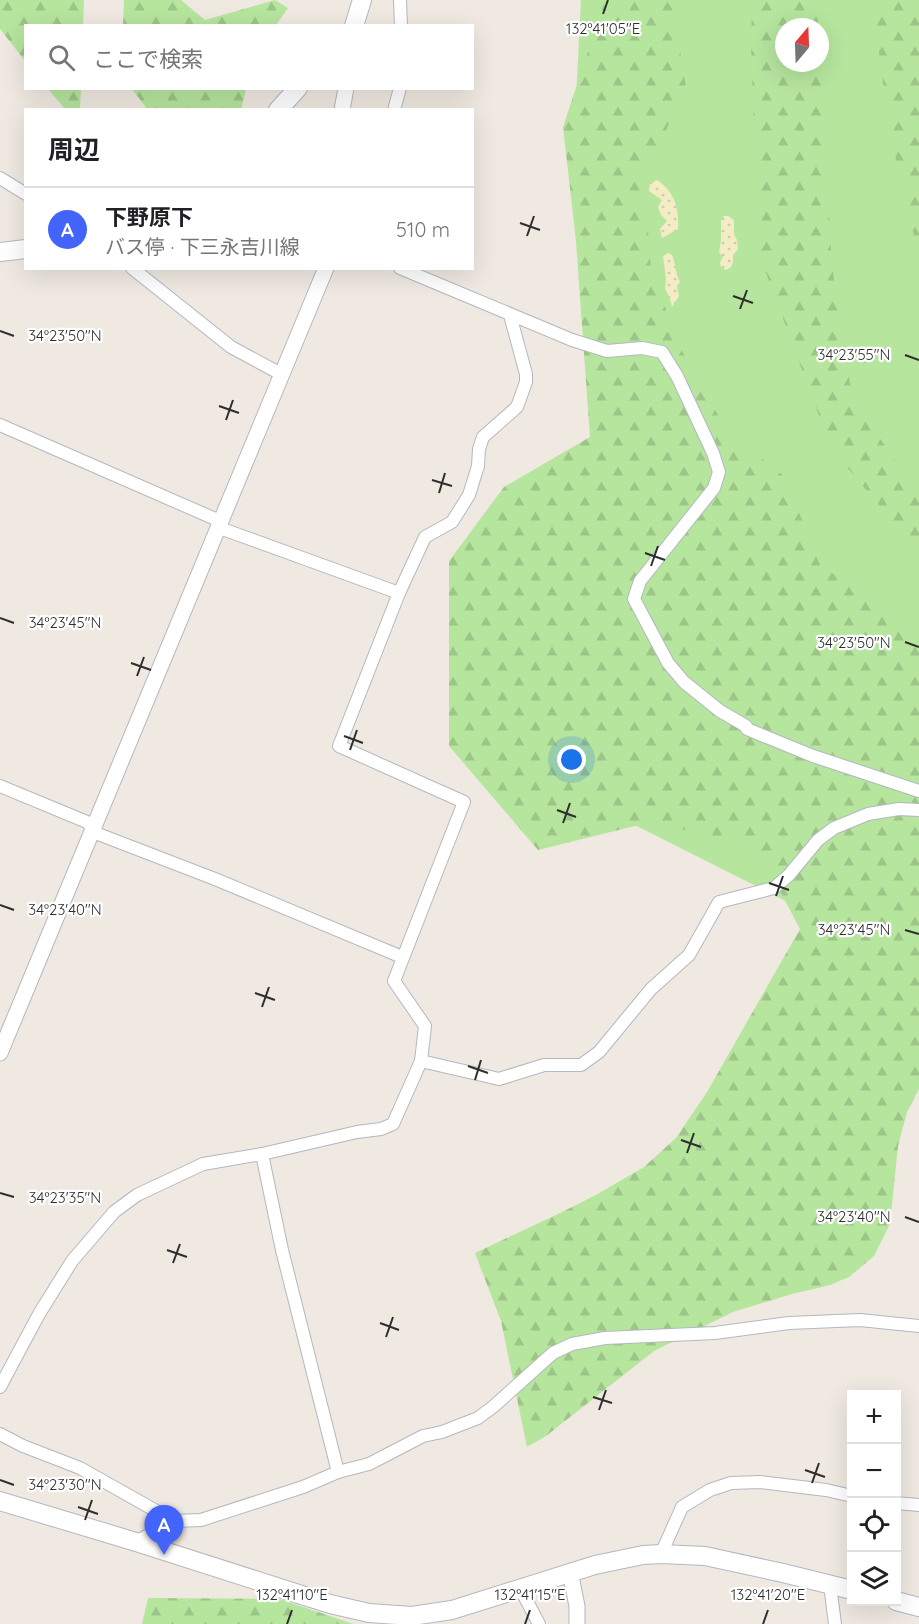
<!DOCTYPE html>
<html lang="ja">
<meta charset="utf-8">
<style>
body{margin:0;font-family:Quicksand,"Noto Sans JP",sans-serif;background:#f2f2f2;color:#202124}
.controls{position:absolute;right:18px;bottom:18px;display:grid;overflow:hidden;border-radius:0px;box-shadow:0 6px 24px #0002}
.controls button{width:54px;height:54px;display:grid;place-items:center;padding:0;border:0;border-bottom:2px solid #e0e0e0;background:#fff;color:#202124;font:30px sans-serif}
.compass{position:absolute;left:775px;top:18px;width:54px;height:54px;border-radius:50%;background:#fff;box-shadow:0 6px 24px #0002;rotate:19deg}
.you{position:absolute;left:572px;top:760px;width:21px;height:21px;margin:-15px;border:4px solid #fff;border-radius:50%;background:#1a73e8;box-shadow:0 0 0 9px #1a73e833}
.badge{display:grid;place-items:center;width:39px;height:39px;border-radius:50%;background:#4264fb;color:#fff;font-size:20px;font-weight:700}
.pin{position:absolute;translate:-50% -50px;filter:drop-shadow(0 2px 3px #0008)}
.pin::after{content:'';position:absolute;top:32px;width:21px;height:18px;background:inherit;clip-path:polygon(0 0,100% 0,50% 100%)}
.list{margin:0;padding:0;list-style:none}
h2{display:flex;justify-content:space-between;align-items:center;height:78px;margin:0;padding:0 24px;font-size:26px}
h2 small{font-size:20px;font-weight:400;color:#757577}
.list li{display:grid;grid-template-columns:39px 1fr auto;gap:18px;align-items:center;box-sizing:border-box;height:84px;padding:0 24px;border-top:2px solid #e0e0e0}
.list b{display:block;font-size:22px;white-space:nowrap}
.list p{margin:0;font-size:20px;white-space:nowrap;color:#757577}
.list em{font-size:20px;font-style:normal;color:#757577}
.icon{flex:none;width:33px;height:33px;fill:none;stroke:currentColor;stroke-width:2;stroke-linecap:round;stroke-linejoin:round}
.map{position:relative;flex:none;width:919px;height:1624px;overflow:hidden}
.search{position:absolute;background:#fff;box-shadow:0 6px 24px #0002;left:24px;top:24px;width:450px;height:66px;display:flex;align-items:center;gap:15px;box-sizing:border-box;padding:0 21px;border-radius:0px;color:#757577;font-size:22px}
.panel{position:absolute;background:#fff;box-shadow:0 6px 24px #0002;left:24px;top:108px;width:450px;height:162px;border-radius:0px}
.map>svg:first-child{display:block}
</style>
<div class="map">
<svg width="919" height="1624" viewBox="0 0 919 1624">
<defs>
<pattern id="forest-firs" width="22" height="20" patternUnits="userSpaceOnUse" patternTransform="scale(1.5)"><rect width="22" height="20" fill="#b6e59e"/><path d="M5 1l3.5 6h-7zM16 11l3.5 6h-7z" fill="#9dc588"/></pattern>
<pattern id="sand-dots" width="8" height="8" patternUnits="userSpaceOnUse" patternTransform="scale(1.5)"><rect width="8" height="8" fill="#f3ecc5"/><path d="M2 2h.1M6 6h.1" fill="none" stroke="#d1cbaa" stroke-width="1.8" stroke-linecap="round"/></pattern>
</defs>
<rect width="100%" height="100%" fill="#efe9e1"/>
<path fill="#b6e59e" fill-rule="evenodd" d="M 581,0 L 919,0 L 919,968 L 561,788 L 635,415 L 574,138 ZM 784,27 L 820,27 L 820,63 L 784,63 Z"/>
<g fill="url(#forest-firs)">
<path d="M 0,0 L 84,0 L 83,25 L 26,26 L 25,61 L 0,29 Z"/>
<path d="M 124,0 L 181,0 L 205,20 L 275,0 L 288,8 L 276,25 L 123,26 Z"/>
<path d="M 605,0 L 672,0 L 686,87 L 644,178 L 651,270 L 681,349 L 727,431 L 785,477 L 820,565 L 919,632 L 919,1089 L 907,1112 L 898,1146 L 890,1224 L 874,1256 L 849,1277 L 830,1285 L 792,1294 L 733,1312 L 654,1351 L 546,1436 L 527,1447 L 501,1321 L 475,1253 L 556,1215 L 596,1195 L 644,1167 L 676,1138 L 707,1092 L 800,929 L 771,874 L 812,861 L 780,869 L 742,843 L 651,822 L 538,850 L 449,746 L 449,561 L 504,487 L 590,437 L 576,241 L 563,127 Z"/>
<path d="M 752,0 L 818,0 L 818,27 L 784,27 L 784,63 L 820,63 L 820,53 L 832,266 L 852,397 L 919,496 L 919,553 L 831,448 L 758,251 L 751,43 Z"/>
<path d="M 872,0 L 919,0 L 919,257 L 890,134 Z"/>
<path d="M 48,89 L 81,89 L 80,109 L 65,109 Z"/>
<path d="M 132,89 L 246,89 L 241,110 L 147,109 Z"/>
<path d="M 148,1598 L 280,1599 L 353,1624 L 142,1624 Z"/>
</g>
<g fill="url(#sand-dots)">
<path d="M 657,180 C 675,192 679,208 678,229 L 662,238 L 660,229 L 667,221 L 661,215 L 658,207 L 662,200 L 649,191 L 650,184 Z"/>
<path d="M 724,216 L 728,216 L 734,220 L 734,234 L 737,240 L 738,249 L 733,255 L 733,262 L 731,267 L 726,270 L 721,267 L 720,262 L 723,257 L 719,252 L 721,240 L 721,221 Z"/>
<path d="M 668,253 L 672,255 C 676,264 675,273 680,282 L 677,286 L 679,296 L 672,307 L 670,299 L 665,288 L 666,280 L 663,256 Z"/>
</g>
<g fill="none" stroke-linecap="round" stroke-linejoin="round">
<defs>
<g id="minor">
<path d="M 400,0 L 401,26"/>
<path d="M 394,110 L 400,88"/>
<path d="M 0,178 L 26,194"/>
<path d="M 132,268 L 231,347 L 281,374"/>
<path d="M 400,268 L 572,340 L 607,351 L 642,348 L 662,352 L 677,376 L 713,453 L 719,472 L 714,488 L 640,581 L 634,599 L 668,663 L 684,682 L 720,711 L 746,726 L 747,729 L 813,756 L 919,791"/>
<path d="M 0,425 L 220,521"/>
<path d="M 217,527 L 399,593"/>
<path d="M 0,786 L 87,822 L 98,834 L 215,879 L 402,957"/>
<path d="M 421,1061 L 499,1079 L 544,1065 L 581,1065 L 599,1052 L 651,989 L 689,955 L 719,902 L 774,888 L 789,875 L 818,840 L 834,828 L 868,814 L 899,809 L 919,810"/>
<path d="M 262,1154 L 282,1250 L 338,1472"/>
<path d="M 0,1387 L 39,1314 L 72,1261 L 114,1212 L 137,1195 L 203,1164 L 262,1154 L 357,1132 L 381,1129 L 393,1124 L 421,1061 L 425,1026 L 394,981 L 464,802 L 339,746 L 399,593 L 425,537 L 452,522 L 469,495 L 478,466 L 479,449 L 483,437 L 517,407 L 526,382 L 526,374 L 510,315"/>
<path d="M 0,1434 L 23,1446 L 80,1468 L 174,1521"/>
<path d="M 896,1503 L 919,1505"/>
<path d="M 136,1542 L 174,1521 L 201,1520 L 303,1487 L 338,1472 L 369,1464 L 423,1436 L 442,1432 L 478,1418 L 494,1406 L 553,1353 L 572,1344 L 605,1338 L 715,1333 L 789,1323 L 860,1320 L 919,1326"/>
<path d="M 661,1554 L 682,1507 L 710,1490 L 731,1483 L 760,1482 L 826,1490 L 852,1496"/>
<path d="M 830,1585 L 835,1624"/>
<path d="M 520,1588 L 539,1624"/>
</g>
<g id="tertiary">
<path d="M 342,110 L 346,88"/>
<path d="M 0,1053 L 326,268"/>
<path d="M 570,1572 L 577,1606 L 577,1624"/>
</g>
<g id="secondary">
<path d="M 354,26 L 362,0"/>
<path d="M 278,110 L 298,88"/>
<path d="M 0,252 L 26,249"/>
<path d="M 0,1501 L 136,1542 L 330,1604 L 369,1613 L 412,1616 L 452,1610 L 595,1565 L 643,1555 L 661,1554 L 705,1556 L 783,1573 L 852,1590"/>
<path d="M 896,1601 L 919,1607"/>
</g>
</defs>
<use href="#minor" stroke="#b4b7c1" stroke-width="14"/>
<use href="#tertiary" stroke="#b4b7c1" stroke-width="17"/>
<use href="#secondary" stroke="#b4b7c1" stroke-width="20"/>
<use href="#minor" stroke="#fff" stroke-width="12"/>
<use href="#tertiary" stroke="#fff" stroke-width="15"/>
<use href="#secondary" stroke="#fff" stroke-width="18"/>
</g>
<path fill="none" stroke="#2e2e2e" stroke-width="2" d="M 603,14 L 608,0M 520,223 L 540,230M 527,236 L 534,216M 733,296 L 753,303M 740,309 L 747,290M 0,331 L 14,336M 905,355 L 919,360M 219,406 L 239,413M 226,420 L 233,400M 432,480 L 452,486M 439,493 L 445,473M 645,553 L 665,560M 651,566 L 658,546M 0,618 L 14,623M 905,642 L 919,647M 131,663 L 151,670M 137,676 L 144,657M 344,736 L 363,743M 350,750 L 357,730M 557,810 L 576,817M 563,823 L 570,803M 769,883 L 789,890M 776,896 L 783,876M 0,905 L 14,910M 905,930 L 919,934M 255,993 L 275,1000M 262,1007 L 269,987M 468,1066 L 488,1073M 475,1080 L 481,1060M 681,1140 L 701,1147M 687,1153 L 694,1133M 0,1193 L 14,1197M 905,1217 L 919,1222M 167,1250 L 187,1257M 173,1263 L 180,1244M 380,1323 L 399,1330M 386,1337 L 393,1317M 593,1397 L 612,1403M 599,1410 L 606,1390M 805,1470 L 825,1477M 0,1480 L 14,1485M 812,1483 L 819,1463M 78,1507 L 98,1514M 85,1520 L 92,1500M 287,1624 L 292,1610M 525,1624 L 530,1610M 763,1624 L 768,1610"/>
<g font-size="15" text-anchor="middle" fill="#2e2e2e" stroke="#fff" stroke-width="4.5" stroke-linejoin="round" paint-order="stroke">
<text x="603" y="34">132°41'05"E</text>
<text x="65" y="341">34°23'50"N</text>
<text x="854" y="360">34°23'55"N</text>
<text x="65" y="628">34°23'45"N</text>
<text x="854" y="648">34°23'50"N</text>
<text x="65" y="915">34°23'40"N</text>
<text x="854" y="935">34°23'45"N</text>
<text x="65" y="1203">34°23'35"N</text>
<text x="854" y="1222">34°23'40"N</text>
<text x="65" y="1490">34°23'30"N</text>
<text x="292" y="1600">132°41'10"E</text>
<text x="530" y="1600">132°41'15"E</text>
<text x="768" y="1600">132°41'20"E</text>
</g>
</svg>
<div class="controls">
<button>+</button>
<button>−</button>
<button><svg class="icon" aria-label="locate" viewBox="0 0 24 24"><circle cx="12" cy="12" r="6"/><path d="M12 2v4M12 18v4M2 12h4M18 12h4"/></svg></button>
<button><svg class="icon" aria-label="layers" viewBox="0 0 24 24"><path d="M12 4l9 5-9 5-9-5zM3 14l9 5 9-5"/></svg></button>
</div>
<svg class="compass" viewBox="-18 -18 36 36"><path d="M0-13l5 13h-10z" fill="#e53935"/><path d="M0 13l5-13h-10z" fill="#757577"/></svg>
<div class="you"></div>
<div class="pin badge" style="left:164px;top:1555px">A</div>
<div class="search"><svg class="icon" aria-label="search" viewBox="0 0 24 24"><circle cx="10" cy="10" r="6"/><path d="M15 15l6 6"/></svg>ここで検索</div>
<section class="panel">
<h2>周辺<small></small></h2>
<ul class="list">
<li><span class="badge">A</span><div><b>下野原下</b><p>バス停 · 下三永吉川線</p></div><em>510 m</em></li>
</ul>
</section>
</div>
